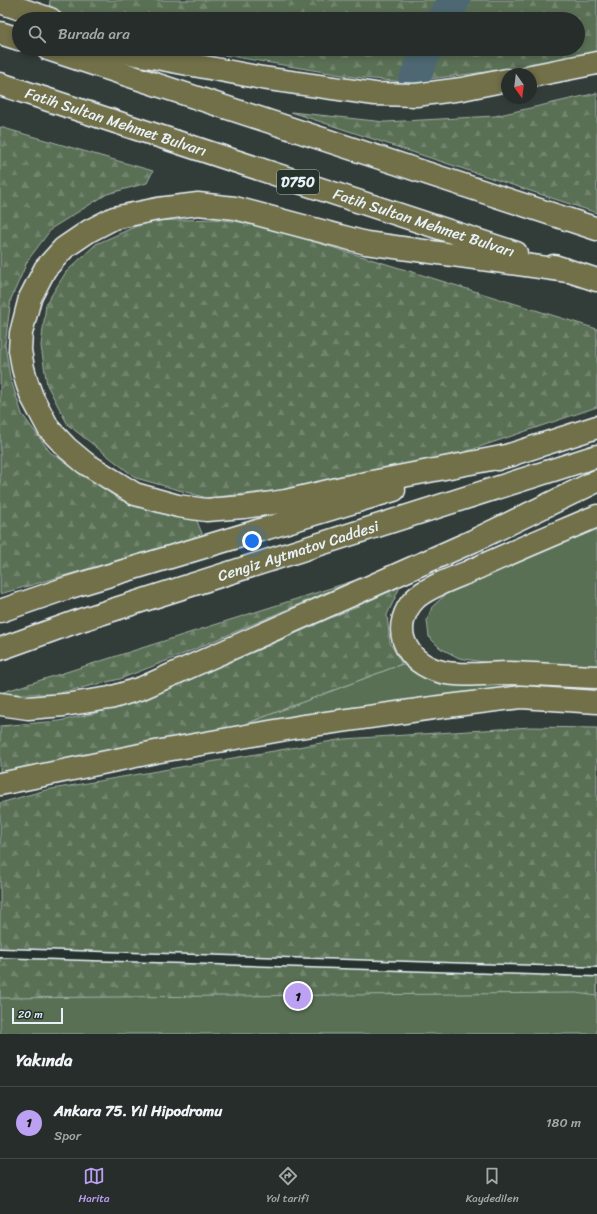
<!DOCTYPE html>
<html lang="tr">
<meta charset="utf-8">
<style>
body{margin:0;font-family:Sriracha,sans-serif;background:#2e3533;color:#f1f3f6}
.compass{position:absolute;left:501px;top:68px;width:36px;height:36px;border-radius:50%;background:#262d2b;box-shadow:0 2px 6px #0003;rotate:166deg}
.scale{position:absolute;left:12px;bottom:10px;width:51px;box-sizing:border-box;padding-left:4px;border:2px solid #e8f1f8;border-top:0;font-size:11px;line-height:14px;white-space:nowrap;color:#e8f1f8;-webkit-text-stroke:3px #26332d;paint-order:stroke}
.you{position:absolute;left:252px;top:541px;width:14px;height:14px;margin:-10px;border:3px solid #fff;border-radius:50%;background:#1a73e8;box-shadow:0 0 0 6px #1a73e833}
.badge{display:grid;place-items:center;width:26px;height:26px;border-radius:50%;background:#bca0f2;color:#111;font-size:13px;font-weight:700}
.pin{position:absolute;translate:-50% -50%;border:2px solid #fff;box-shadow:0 1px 4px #0006}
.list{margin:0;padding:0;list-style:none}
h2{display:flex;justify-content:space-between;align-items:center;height:52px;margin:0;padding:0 16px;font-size:17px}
h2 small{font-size:13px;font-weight:400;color:#a4a8a9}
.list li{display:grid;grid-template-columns:26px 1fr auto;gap:12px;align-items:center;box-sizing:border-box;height:72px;padding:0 16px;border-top:1px solid #424947}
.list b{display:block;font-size:15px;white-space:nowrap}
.list p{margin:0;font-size:13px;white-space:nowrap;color:#a4a8a9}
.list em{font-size:13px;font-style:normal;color:#a4a8a9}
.icon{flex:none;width:22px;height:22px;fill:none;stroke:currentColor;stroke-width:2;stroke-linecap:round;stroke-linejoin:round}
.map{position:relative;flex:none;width:597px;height:1034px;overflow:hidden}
.search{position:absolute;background:#262d2b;box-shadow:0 2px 6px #0003;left:12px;right:12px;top:12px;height:44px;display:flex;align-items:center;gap:10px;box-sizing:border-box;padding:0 14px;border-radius:22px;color:#a4a8a9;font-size:15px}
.sheet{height:124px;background:#262d2b}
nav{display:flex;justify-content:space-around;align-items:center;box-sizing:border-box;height:56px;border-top:1px solid #424947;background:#262d2b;font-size:11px;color:#a4a8a9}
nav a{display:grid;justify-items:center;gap:2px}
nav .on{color:#bca0f2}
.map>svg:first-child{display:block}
</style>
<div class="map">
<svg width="597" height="1034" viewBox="0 0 597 1034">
<defs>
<pattern id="forest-firs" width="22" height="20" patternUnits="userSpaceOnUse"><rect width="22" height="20" fill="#5a7055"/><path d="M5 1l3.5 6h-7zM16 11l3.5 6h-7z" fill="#72856e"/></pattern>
</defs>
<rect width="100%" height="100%" fill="#323c39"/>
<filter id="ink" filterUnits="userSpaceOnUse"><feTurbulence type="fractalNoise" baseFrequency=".025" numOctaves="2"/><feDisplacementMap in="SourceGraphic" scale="8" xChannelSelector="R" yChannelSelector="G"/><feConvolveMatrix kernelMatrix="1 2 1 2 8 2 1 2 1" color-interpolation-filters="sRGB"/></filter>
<g filter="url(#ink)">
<g fill="#5a7055" stroke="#a1b0a6">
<path d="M 597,525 L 597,667 L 489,663 L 459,658 L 440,648 L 429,637 L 427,620 L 432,607 L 447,593 Z"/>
<path d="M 402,664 L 429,680 L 465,685 L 521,682 L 597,686 L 597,693 L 240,726 Z"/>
<path d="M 0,939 L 597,958 L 597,1034 L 0,1034 Z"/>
</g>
<g fill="url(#forest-firs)" stroke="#a1b0a6">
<path d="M 50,0 L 597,0 L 597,54 L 529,67 L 403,82 L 354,77 L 188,49 L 578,49 L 578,19 L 79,19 L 49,10 Z"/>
<path d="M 597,93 L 597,213 L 291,112 L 385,122 L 495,116 Z"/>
<path d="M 0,127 L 153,171 L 147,183 L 107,194 L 52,228 L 28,260 L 11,299 L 5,345 L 10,377 L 22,414 L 50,452 L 120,500 L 197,521 L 203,536 L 0,594 Z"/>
<path d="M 214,219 L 257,224 L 597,329 L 597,407 L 447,458 L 309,487 L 207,498 L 136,478 L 68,425 L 47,385 L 41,346 L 46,304 L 66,272 L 96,244 L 148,221 Z"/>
<path d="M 353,581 L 179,656 L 120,679 L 55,694 L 0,694 L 0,693 Z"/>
<path d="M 400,587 L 387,615 L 390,643 L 402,664 L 240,726 L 0,774 L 0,726 L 59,721 L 96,713 L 135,702 L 254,652 Z"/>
<path d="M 531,727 L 597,728 L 597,996 L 576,993 L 0,998 L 0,803 L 46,790 L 344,739 Z"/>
</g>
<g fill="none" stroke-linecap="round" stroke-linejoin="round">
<g stroke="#4d6872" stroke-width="31">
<path d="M 442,19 L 455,0"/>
<path d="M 414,80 L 427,49"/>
</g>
<defs>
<path id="service" d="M 0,953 L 597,972"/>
<g id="trunk">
<path d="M 0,2 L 50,19"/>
<path d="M 0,33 L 19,39"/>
<path d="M 48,49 L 597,229"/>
<path d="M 109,49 L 262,78 L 375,94 L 416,95 L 462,89 L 507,80"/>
<path d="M 531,76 L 597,63"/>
<path id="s1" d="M 0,84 L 516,253"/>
<path d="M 554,266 L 597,280"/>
<path d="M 512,455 L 346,487 L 286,501 L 244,507 L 206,510 L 178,506 L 135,494 L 85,463 L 67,448 L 49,429 L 40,412 L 32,397 L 27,383 L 23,368 L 20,350 L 21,333 L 30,298 L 45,269 L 64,248 L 89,231 L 114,218 L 158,209 L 198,204 L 235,208 L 366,243 L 568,271"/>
<path d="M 497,459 L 597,427"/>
<path d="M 597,516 C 553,535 509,553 466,573 C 451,579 426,588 415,599 C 404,610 399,627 404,641 C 410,658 425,668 442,672 C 463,677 488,673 509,673 C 538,674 568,676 597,677"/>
<path d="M 0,611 L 67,588 L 394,490"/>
<path id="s2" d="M 0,649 L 81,620 L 597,456"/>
<path d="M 0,704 L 28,708 L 64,705 L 110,698 L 142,688 L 473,541 L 597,481"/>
<path d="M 0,784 L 155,752 L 298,727 L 440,707 L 521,697 L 597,702"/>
</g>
</defs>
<use href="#service" stroke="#e8f1f8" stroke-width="11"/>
<use href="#trunk" stroke="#e8f1f8" stroke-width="25"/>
<use href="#service" stroke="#26332d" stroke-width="8"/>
<use href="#trunk" stroke="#71704a" stroke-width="22"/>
</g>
</g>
<g text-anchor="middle" stroke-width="3.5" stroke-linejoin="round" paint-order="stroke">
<rect fill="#26332d" stroke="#aeb8bb" stroke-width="1" x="277" y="170" width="42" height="24" rx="3"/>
<g font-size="14" font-weight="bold" fill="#e8f1f8">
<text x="298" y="187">D750</text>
</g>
<g font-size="15" fill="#e8f1f8" stroke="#26332d">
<text dy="5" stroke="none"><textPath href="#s1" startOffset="122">Fatih Sultan Mehmet Bulvarı</textPath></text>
<text dy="5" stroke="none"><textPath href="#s1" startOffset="446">Fatih Sultan Mehmet Bulvarı</textPath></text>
<text dy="5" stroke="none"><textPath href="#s2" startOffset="314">Cengiz Aytmatov Caddesi</textPath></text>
</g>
</g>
</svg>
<svg class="compass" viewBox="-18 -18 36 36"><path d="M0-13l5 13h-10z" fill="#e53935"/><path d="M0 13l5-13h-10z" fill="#a4a8a9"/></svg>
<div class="scale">20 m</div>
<div class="you"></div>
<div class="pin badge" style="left:298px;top:996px">1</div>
<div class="search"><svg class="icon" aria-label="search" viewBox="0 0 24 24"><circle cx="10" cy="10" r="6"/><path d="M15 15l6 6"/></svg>Burada ara</div>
</div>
<section class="sheet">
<h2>Yakında<small></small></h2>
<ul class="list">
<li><span class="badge">1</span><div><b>Ankara 75. Yıl Hipodromu</b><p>Spor</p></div><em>180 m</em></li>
</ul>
</section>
<nav>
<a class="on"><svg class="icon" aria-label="map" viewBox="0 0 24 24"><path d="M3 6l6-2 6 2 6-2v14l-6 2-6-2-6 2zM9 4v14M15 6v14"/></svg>Harita</a>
<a><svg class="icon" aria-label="directions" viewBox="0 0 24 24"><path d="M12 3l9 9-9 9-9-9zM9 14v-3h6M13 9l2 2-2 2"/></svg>Yol tarifi</a>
<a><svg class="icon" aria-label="saved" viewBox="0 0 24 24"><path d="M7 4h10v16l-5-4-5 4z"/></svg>Kaydedilen</a>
</nav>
